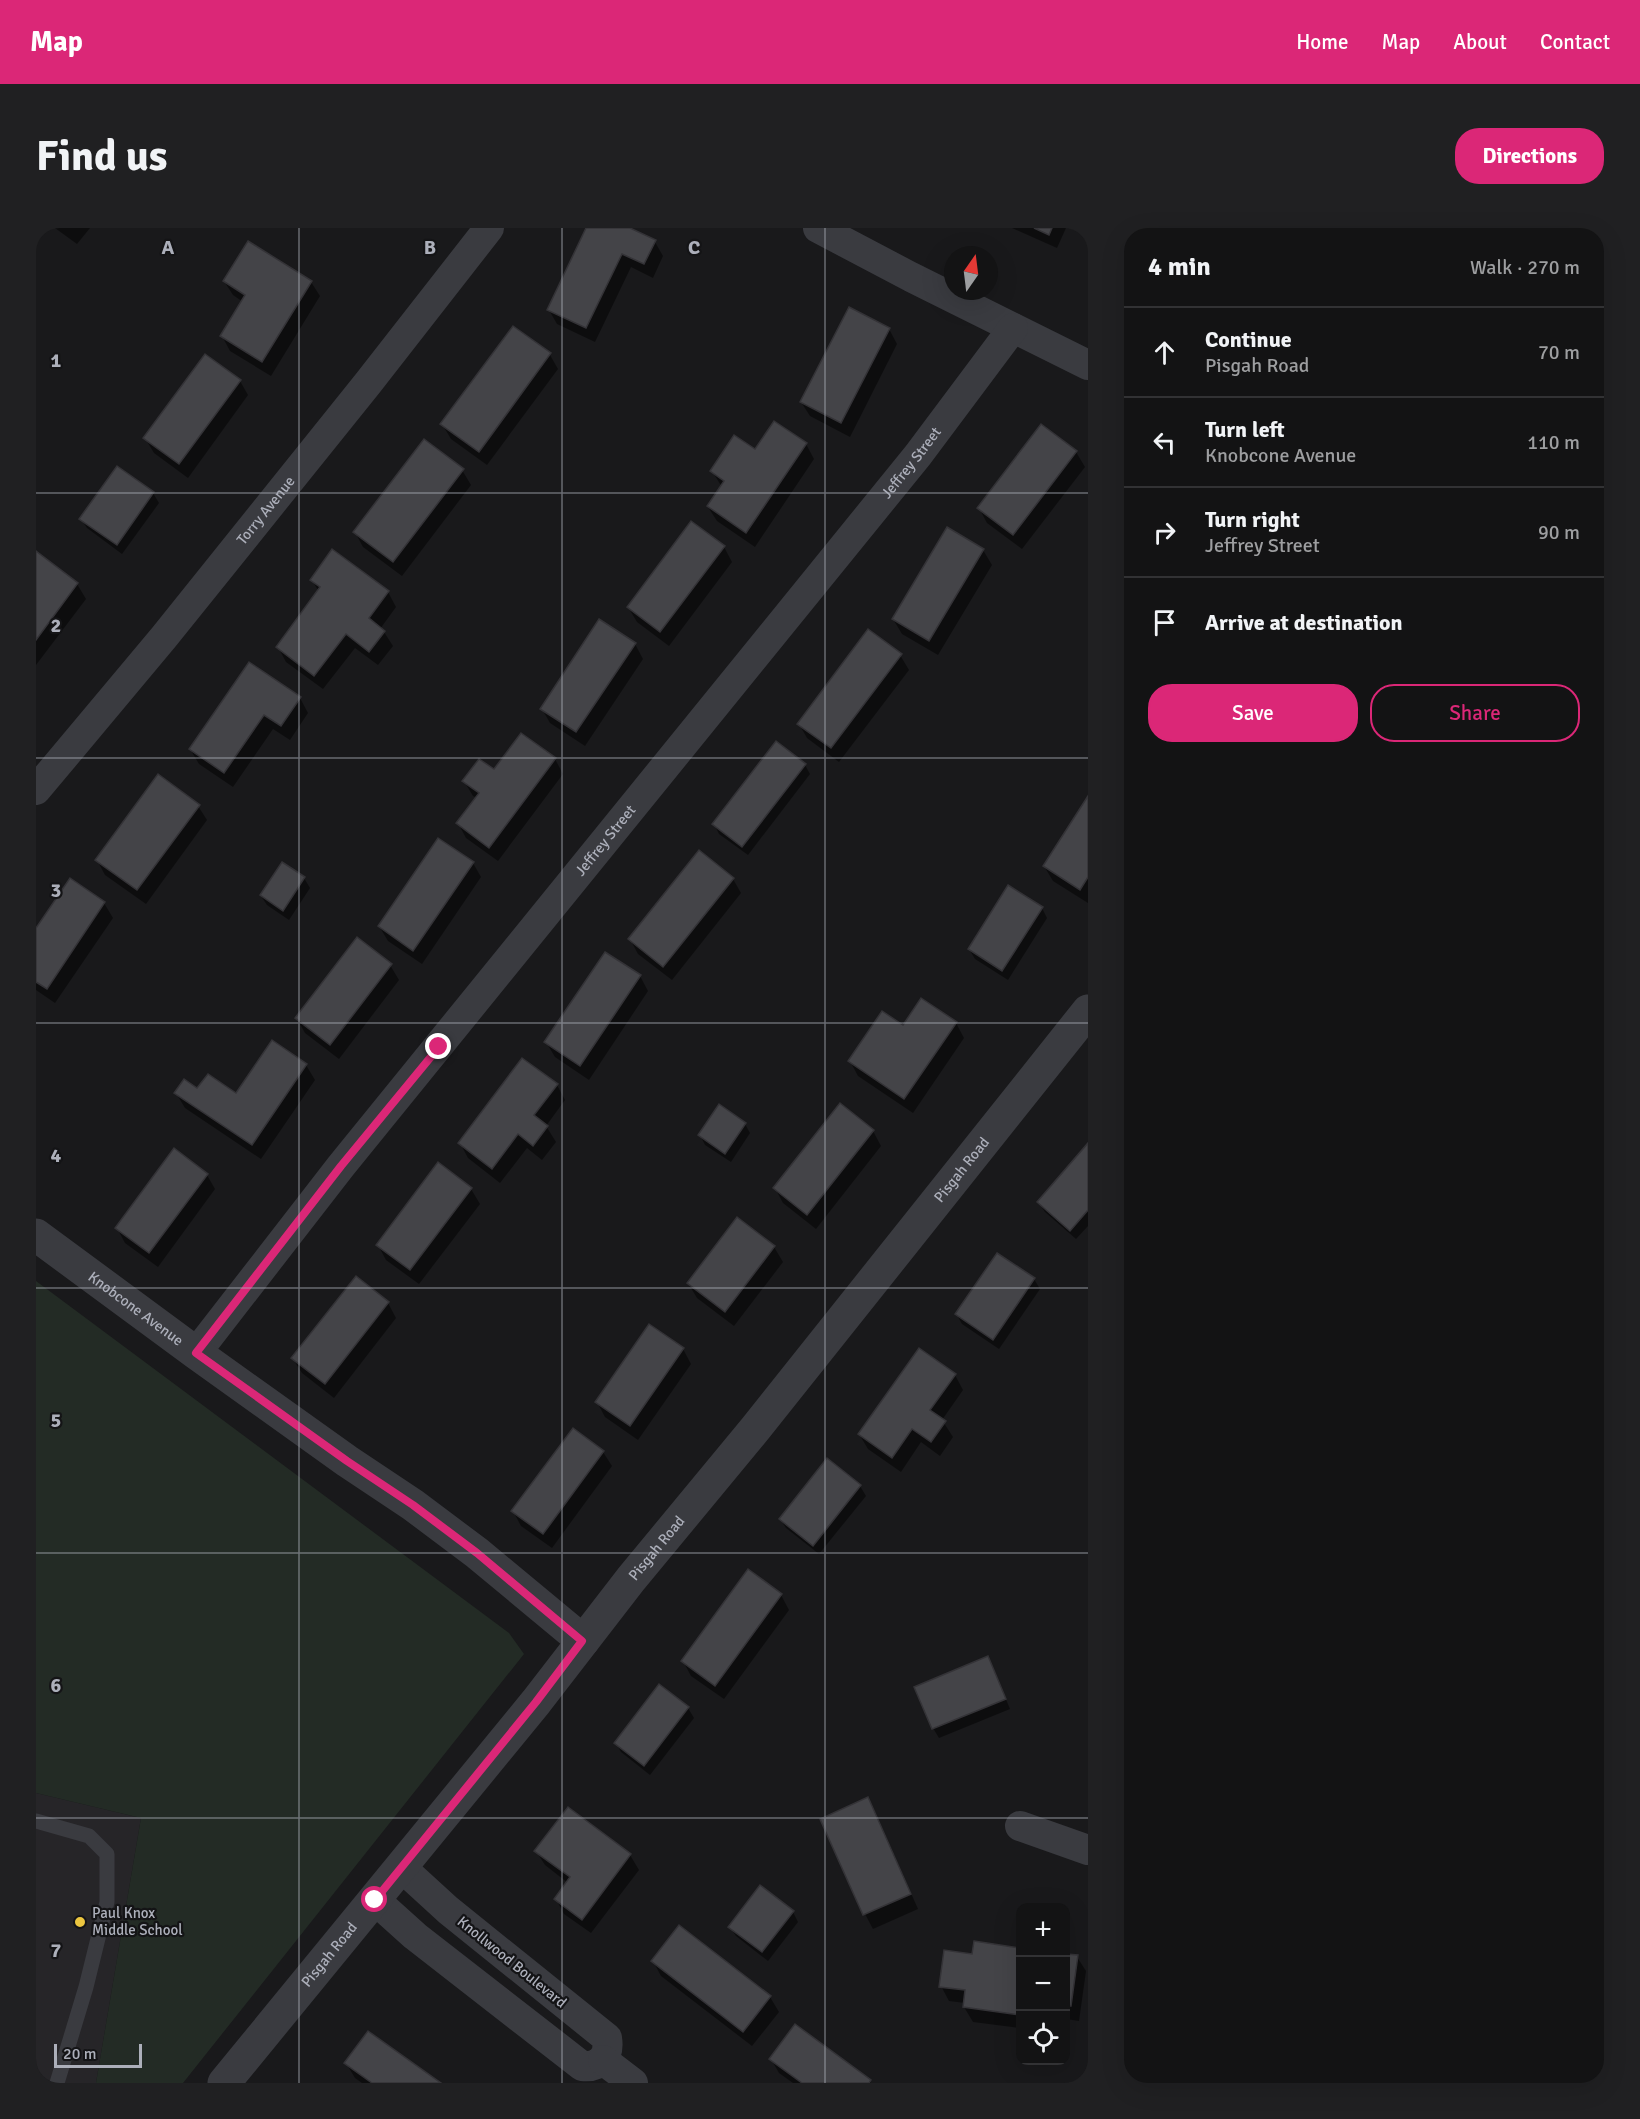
<!DOCTYPE html>
<meta charset="utf-8">
<style>
body{margin:0;font-family:Signika,sans-serif;background:#202022;color:#f1f3f6}
.controls{position:absolute;right:18px;bottom:18px;display:grid;overflow:hidden;border-radius:12px;box-shadow:0 6px 24px #0002}
.controls button{width:54px;height:54px;display:grid;place-items:center;padding:0;border:0;border-bottom:2px solid #323234;background:#131314;color:#f1f3f6;font:30px sans-serif}
.compass{position:absolute;left:908px;top:18px;width:54px;height:54px;border-radius:50%;background:#131314;box-shadow:0 6px 24px #0002;rotate:14deg}
.scale{position:absolute;left:18px;bottom:15px;width:88px;box-sizing:border-box;padding-left:6px;border:3px solid #acafba;border-top:0;font-size:16px;line-height:21px;white-space:nowrap;color:#acafba;-webkit-text-stroke:4px #141416;paint-order:stroke}
.stop{position:absolute;width:18px;height:18px;margin:-14px;border:4px solid #db2777;border-radius:50%;background:#fff}
.stop.end{background:#db2777;border-color:#fff;box-shadow:0 2px 6px #0008}
.list{margin:0;padding:0;list-style:none}
h2{display:flex;justify-content:space-between;align-items:center;height:78px;margin:0;padding:0 24px;font-size:26px}
h2 small{font-size:20px;font-weight:400;color:#9d9ea0}
.list li{display:grid;grid-template-columns:39px 1fr auto;gap:18px;align-items:center;box-sizing:border-box;height:90px;padding:0 24px;border-top:2px solid #323234}
.list b{display:block;font-size:22px;white-space:nowrap}
.list p{margin:0;font-size:20px;white-space:nowrap;color:#9d9ea0}
.list em{font-size:20px;font-style:normal;color:#9d9ea0}
.actions{display:flex;gap:12px;padding:18px 24px}
.actions a{flex:1;padding:14px 0;border:2px solid #db2777;border-radius:24px;text-align:center;font-size:21px;color:#db2777}
.actions .main{background:#db2777;color:#fff}
.icon{flex:none;width:33px;height:33px;fill:none;stroke:currentColor;stroke-width:2;stroke-linecap:round;stroke-linejoin:round}
.map{position:relative;flex:none;width:1052px;height:1855px;overflow:hidden;border-radius:24px}
header{display:flex;align-items:center;gap:36px;box-sizing:border-box;height:84px;padding:0 30px;background:#db2777;color:#fff}
header strong{font-size:28px}
nav{display:flex;gap:33px;margin-inline-start:auto;font-size:21px}
.intro{display:flex;align-items:center;justify-content:space-between;box-sizing:border-box;height:144px;padding:0 36px}
h1{margin:0;font-size:42px}
.button{padding:15px 27px;border-radius:24px;background:#db2777;color:#fff;font-size:21px;font-weight:700}
main{display:flex;gap:36px;padding:0 36px}
aside{flex:1;background:#131314;border-radius:24px;box-shadow:0 6px 24px #0002}
.map>svg:first-child{display:block}
</style>
<header>
<strong>Map</strong>
<nav><a>Home</a><a>Map</a><a>About</a><a>Contact</a></nav>
</header>
<div class="intro"><h1>Find us</h1><a class="button">Directions</a></div>
<main>
<div class="map">
<svg width="1052" height="1855" viewBox="0 0 1052 1855">
<rect width="100%" height="100%" fill="#19191b"/>
<path fill="#262528" d="M 0,1565 L 105,1590 L 60,1855 L 0,1855 Z"/>
<path fill="#232b25" d="M 0,1053 L 473,1405 L 488,1426 L 147,1855 L 60,1855 L 105,1590 L 0,1565 Z"/>
<g fill="#0007">
<path d="M 0,0 L 7,0 L 0,10 Z"/>
<path d="M 19,0 L 54,0 L 41,16 Z"/>
<path d="M 552,0 L 590,0 L 619,14 L 627,28 L 617,50 L 595,39 L 559,114 L 521,96 L 513,82 Z"/>
<path d="M 976,0 L 1030,0 L 1021,20 Z"/>
<path d="M 188,53 L 275,54 L 284,68 L 235,148 L 194,123 L 186,108 L 207,74 L 197,67 Z"/>
<path d="M 853,101 L 861,116 L 814,209 L 774,188 L 765,174 Z"/>
<path d="M 514,127 L 522,141 L 451,237 L 415,211 L 406,196 Z"/>
<path d="M 204,153 L 212,167 L 152,250 L 118,225 L 109,210 Z"/>
<path d="M 770,216 L 778,231 L 719,319 L 681,293 L 672,279 L 686,259 L 676,243 L 719,223 Z"/>
<path d="M 1040,224 L 1049,239 L 986,321 L 951,295 L 943,280 Z"/>
<path d="M 426,242 L 435,257 L 366,348 L 327,319 L 319,304 Z"/>
<path d="M 117,265 L 123,275 L 86,326 L 51,300 L 45,291 Z"/>
<path d="M 912,301 L 947,322 L 956,337 L 902,427 L 866,406 L 857,391 Z"/>
<path d="M 688,319 L 696,334 L 633,418 L 601,394 L 592,379 Z"/>
<path d="M 0,325 L 41,356 L 50,371 L 0,437 Z"/>
<path d="M 276,352 L 352,364 L 360,379 L 344,401 L 348,404 L 357,418 L 342,437 L 319,420 L 287,461 L 250,434 L 242,419 L 283,364 Z"/>
<path d="M 599,416 L 607,431 L 549,518 L 514,495 L 506,481 Z"/>
<path d="M 864,427 L 873,442 L 803,534 L 771,510 L 763,496 Z"/>
<path d="M 264,470 L 272,485 L 254,512 L 237,501 L 197,559 L 163,536 L 154,521 Z"/>
<path d="M 519,531 L 527,546 L 462,633 L 430,610 L 422,595 L 441,570 L 437,568 L 428,553 L 458,543 Z"/>
<path d="M 769,537 L 774,546 L 712,627 L 683,606 L 678,596 Z"/>
<path d="M 1052,571 L 1052,675 L 1017,653 L 1008,638 Z"/>
<path d="M 162,578 L 171,592 L 110,676 L 69,647 L 61,632 Z"/>
<path d="M 437,635 L 445,649 L 386,736 L 352,713 L 343,698 Z"/>
<path d="M 268,650 L 274,660 L 253,692 L 231,677 L 225,668 Z"/>
<path d="M 697,651 L 705,665 L 636,752 L 602,726 L 594,711 Z"/>
<path d="M 68,675 L 77,690 L 19,775 L 0,762 L 0,703 Z"/>
<path d="M 1006,680 L 1011,690 L 972,752 L 939,731 L 933,721 Z"/>
<path d="M 354,737 L 363,752 L 303,831 L 269,805 L 261,791 Z"/>
<path d="M 604,748 L 612,763 L 553,852 L 519,829 L 510,814 Z"/>
<path d="M 920,795 L 928,810 L 877,885 L 822,848 L 814,833 L 867,799 Z"/>
<path d="M 270,837 L 279,852 L 225,931 L 149,880 L 140,865 L 162,862 L 201,867 Z"/>
<path d="M 521,857 L 529,872 L 510,898 L 520,914 L 506,932 L 491,920 L 464,955 L 432,930 L 424,915 Z"/>
<path d="M 709,896 L 714,905 L 695,934 L 669,917 L 664,907 Z"/>
<path d="M 837,903 L 845,918 L 780,1001 L 747,975 L 739,960 Z"/>
<path d="M 1052,918 L 1052,998 L 1040,1011 L 1009,984 L 1003,975 Z"/>
<path d="M 171,947 L 179,961 L 122,1039 L 89,1015 L 81,1000 Z"/>
<path d="M 435,961 L 444,976 L 383,1056 L 350,1032 L 342,1017 Z"/>
<path d="M 702,991 L 738,1019 L 747,1034 L 698,1098 L 661,1070 L 652,1055 Z"/>
<path d="M 998,1051 L 1004,1061 L 963,1121 L 926,1096 L 921,1087 Z"/>
<path d="M 352,1075 L 360,1090 L 298,1170 L 266,1145 L 257,1131 Z"/>
<path d="M 647,1121 L 655,1136 L 602,1212 L 569,1189 L 561,1174 Z"/>
<path d="M 919,1147 L 927,1162 L 906,1192 L 917,1209 L 904,1228 L 885,1214 L 865,1244 L 832,1221 L 823,1206 Z"/>
<path d="M 567,1224 L 576,1238 L 516,1320 L 485,1298 L 477,1283 Z"/>
<path d="M 791,1232 L 824,1258 L 830,1268 L 783,1326 L 750,1300 L 744,1291 Z"/>
<path d="M 745,1367 L 753,1382 L 688,1471 L 655,1448 L 647,1433 Z"/>
<path d="M 957,1440 L 974,1481 L 903,1510 L 897,1500 Z"/>
<path d="M 652,1480 L 658,1490 L 614,1547 L 585,1524 L 580,1515 Z"/>
<path d="M 832,1571 L 840,1586 L 882,1681 L 837,1701 L 829,1686 Z"/>
<path d="M 532,1581 L 594,1627 L 603,1642 L 555,1705 L 528,1686 L 520,1671 L 532,1655 L 509,1637 L 500,1623 Z"/>
<path d="M 757,1684 L 762,1694 L 732,1733 L 700,1708 L 694,1699 Z"/>
<path d="M 643,1699 L 734,1769 L 743,1784 L 716,1818 L 625,1748 L 617,1733 Z"/>
<path d="M 939,1715 L 984,1721 L 984,1800 L 937,1794 L 928,1779 L 929,1775 L 913,1773 L 905,1758 L 938,1727 Z"/>
<path d="M 1030,1727 L 1041,1729 L 1050,1743 L 1043,1793 L 1030,1791 Z"/>
<path d="M 735,1831 L 834,1853 L 835,1855 L 757,1855 L 743,1845 Z"/>
<path d="M 310,1835 L 403,1855 L 326,1855 L 319,1850 Z"/>
</g>
<g fill="#444448" stroke="#343337" stroke-width="1.5">
<path d="M 550,0 L 594,0 L 620,12 L 608,36 L 586,26 L 550,100 L 511,82 Z"/>
<path d="M 998,0 L 1016,0 L 1013,7 Z"/>
<path d="M 212,13 L 276,53 L 226,134 L 184,108 L 209,67 L 187,53 Z"/>
<path d="M 813,79 L 854,100 L 805,195 L 764,174 Z"/>
<path d="M 477,98 L 515,125 L 443,224 L 404,196 Z"/>
<path d="M 169,126 L 205,152 L 143,236 L 107,210 Z"/>
<path d="M 738,193 L 771,215 L 710,305 L 671,278 L 688,253 L 674,243 L 698,207 L 719,221 Z"/>
<path d="M 1005,196 L 1041,223 L 977,307 L 941,280 Z"/>
<path d="M 388,211 L 428,241 L 357,334 L 317,304 Z"/>
<path d="M 81,238 L 118,264 L 81,317 L 43,291 Z"/>
<path d="M 655,293 L 689,318 L 624,404 L 591,379 Z"/>
<path d="M 911,299 L 948,321 L 893,413 L 856,391 Z"/>
<path d="M 296,321 L 353,363 L 333,390 L 349,403 L 333,424 L 310,406 L 278,448 L 240,419 L 284,359 L 274,352 Z"/>
<path d="M 0,323 L 42,355 L 0,412 Z"/>
<path d="M 563,391 L 600,415 L 540,504 L 504,481 Z"/>
<path d="M 832,401 L 866,426 L 795,520 L 761,496 Z"/>
<path d="M 213,434 L 265,469 L 245,498 L 228,487 L 188,545 L 153,521 Z"/>
<path d="M 485,505 L 520,530 L 453,620 L 420,595 L 443,565 L 426,553 L 443,531 L 458,541 Z"/>
<path d="M 740,513 L 770,536 L 706,619 L 676,596 Z"/>
<path d="M 122,546 L 164,577 L 101,662 L 59,632 Z"/>
<path d="M 1052,568 L 1052,649 L 1044,662 L 1007,638 Z"/>
<path d="M 402,610 L 438,634 L 377,723 L 342,698 Z"/>
<path d="M 663,622 L 698,650 L 627,739 L 592,711 Z"/>
<path d="M 246,634 L 269,649 L 247,683 L 224,667 Z"/>
<path d="M 34,650 L 69,674 L 11,761 L 0,754 L 0,700 Z"/>
<path d="M 972,657 L 1007,679 L 966,743 L 932,721 Z"/>
<path d="M 321,709 L 356,736 L 294,817 L 259,790 Z"/>
<path d="M 569,724 L 605,747 L 544,838 L 508,814 Z"/>
<path d="M 885,770 L 921,794 L 868,871 L 812,833 L 846,783 L 867,797 Z"/>
<path d="M 236,812 L 271,836 L 216,917 L 138,865 L 148,851 L 161,860 L 172,846 L 200,865 Z"/>
<path d="M 486,830 L 522,856 L 498,887 L 512,898 L 497,918 L 482,906 L 456,941 L 422,915 Z"/>
<path d="M 804,875 L 838,902 L 771,987 L 737,960 Z"/>
<path d="M 683,876 L 710,895 L 689,926 L 662,907 Z"/>
<path d="M 1052,915 L 1052,982 L 1034,1003 L 1001,974 Z"/>
<path d="M 138,920 L 172,946 L 113,1025 L 79,1000 Z"/>
<path d="M 402,934 L 436,960 L 374,1042 L 340,1017 Z"/>
<path d="M 701,989 L 739,1018 L 689,1084 L 651,1055 Z"/>
<path d="M 961,1025 L 999,1050 L 957,1112 L 919,1086 Z"/>
<path d="M 320,1048 L 353,1074 L 289,1156 L 255,1130 Z"/>
<path d="M 613,1096 L 648,1120 L 594,1198 L 559,1174 Z"/>
<path d="M 883,1120 L 920,1146 L 894,1182 L 910,1193 L 895,1214 L 876,1201 L 856,1230 L 822,1206 Z"/>
<path d="M 537,1200 L 568,1223 L 507,1306 L 475,1283 Z"/>
<path d="M 791,1230 L 825,1257 L 777,1318 L 743,1291 Z"/>
<path d="M 712,1341 L 746,1366 L 679,1458 L 645,1433 Z"/>
<path d="M 952,1428 L 970,1471 L 896,1501 L 878,1459 Z"/>
<path d="M 623,1456 L 653,1479 L 608,1538 L 578,1515 Z"/>
<path d="M 832,1569 L 875,1666 L 827,1687 L 784,1591 Z"/>
<path d="M 532,1579 L 595,1626 L 546,1692 L 518,1671 L 534,1649 L 498,1623 Z"/>
<path d="M 724,1657 L 758,1683 L 726,1724 L 692,1699 Z"/>
<path d="M 643,1697 L 735,1768 L 707,1804 L 615,1733 Z"/>
<path d="M 938,1713 L 984,1720 L 984,1787 L 927,1779 L 929,1762 L 903,1759 L 908,1722 L 936,1726 Z"/>
<path d="M 1030,1726 L 1042,1727 L 1035,1778 L 1030,1778 Z"/>
<path d="M 759,1796 L 835,1852 L 833,1855 L 766,1855 L 733,1831 Z"/>
<path d="M 332,1803 L 405,1855 L 336,1855 L 308,1835 Z"/>
</g>
<g fill="none" stroke-linecap="round" stroke-linejoin="round">
<path stroke="#3a3b40" stroke-width="15" d="M 0,1593 L 53,1608 L 71,1626 L 71,1674 L 50,1759 L 21,1855"/>
<g stroke="#3a3b40" stroke-width="30">
<path d="M 782,0 L 875,49 L 1052,137"/>
<path id="s1" d="M 0,562 L 128,409 L 332,155 L 453,0"/>
<path id="s2" d="M 160,1125 L 305,938 L 882,227 L 977,100"/>
<path d="M 984,1598 L 1052,1622"/>
<path d="M 339,1672 L 379,1708 L 546,1838 C 564,1840 574,1828 571,1810 L 412,1682 L 365,1639"/>
<path d="M 567,1832 L 597,1855"/>
</g>
<g stroke="#3a3b40" stroke-width="33">
<path id="s3" d="M 0,1007 L 160,1125 L 311,1233 L 377,1277 L 441,1325 L 547,1413"/>
<path id="s4" d="M 188,1855 L 500,1474 L 595,1351 L 719,1201 L 1052,783"/>
</g>
</g>
<g fill="none" stroke-linecap="round" stroke-linejoin="round">
<path stroke="#db2777" stroke-width="8" d="M 339,1672 L 500,1474 L 546,1413 L 441,1325 L 377,1277 L 311,1233 L 160,1125 L 305,938 L 403,819"/>
</g>
<path fill="none" stroke="#acafba" stroke-width="1.5" stroke-opacity="0.55" d="M 263,0 L 263,1855M 526,0 L 526,1855M 789,0 L 789,1855M 0,265 L 1052,265M 0,530 L 1052,530M 0,795 L 1052,795M 0,1060 L 1052,1060M 0,1325 L 1052,1325M 0,1590 L 1052,1590"/>
<circle fill="#ecc640" stroke="#141416" stroke-width="2" cx="44" cy="1694" r="6"/>
<g text-anchor="middle" stroke-width="4.5" stroke-linejoin="round" paint-order="stroke">
<g font-size="15" fill="#acafba" stroke="#141416">
<text dy="5" stroke="none"><textPath href="#s2" startOffset="1142">Jeffrey Street</textPath></text>
<text dy="5" stroke="none"><textPath href="#s1" startOffset="362">Torry Avenue</textPath></text>
<text dy="5" stroke="none"><textPath href="#s2" startOffset="656">Jeffrey Street</textPath></text>
<text dy="5" stroke="none"><textPath href="#s4" startOffset="1174">Pisgah Road</textPath></text>
<text dy="5" stroke="none"><textPath href="#s3" startOffset="124">Knobcone Avenue</textPath></text>
<text dy="5" stroke="none"><textPath href="#s4" startOffset="688">Pisgah Road</textPath></text>
<text dy="5" stroke="none"><textPath href="#s4" startOffset="166">Pisgah Road</textPath></text>
<text transform="translate(476 1734) rotate(39)" y="5">Knollwood Boulevard</text>
</g>
<g font-size="15" fill="#acafba" stroke="#141416" text-anchor="start">
<text x="56" y="1690">Paul Knox<tspan x="56" dy="17">Middle School</tspan></text>
</g>
</g>
<g font-size="20" text-anchor="middle" font-weight="bold" fill="#acafba" stroke="#141416" stroke-width="4.5" stroke-linejoin="round" paint-order="stroke">
<text x="132" y="26">A</text>
<text x="394" y="26">B</text>
<text x="658" y="26">C</text>
<text x="20" y="139">1</text>
<text x="20" y="404">2</text>
<text x="20" y="669">3</text>
<text x="20" y="934">4</text>
<text x="20" y="1199">5</text>
<text x="20" y="1464">6</text>
<text x="20" y="1729">7</text>
</g>
</svg>
<div class="controls">
<button>+</button>
<button>−</button>
<button><svg class="icon" aria-label="locate" viewBox="0 0 24 24"><circle cx="12" cy="12" r="6"/><path d="M12 2v4M12 18v4M2 12h4M18 12h4"/></svg></button>
</div>
<svg class="compass" viewBox="-18 -18 36 36"><path d="M0-13l5 13h-10z" fill="#e53935"/><path d="M0 13l5-13h-10z" fill="#9d9ea0"/></svg>
<div class="scale">20 m</div>
<div class="stop" style="left:339px;top:1672px"></div>
<div class="stop end" style="left:403px;top:819px"></div>
</div>
<aside>
<h2>4 min<small>Walk · 270 m</small></h2>
<ul class="list">
<li><svg class="icon" aria-label="ahead" viewBox="0 0 24 24"><path d="M12 20V5M6 11l6-6 6 6"/></svg><div><b>Continue</b><p>Pisgah Road</p></div><em>70 m</em></li>
<li><svg class="icon" aria-label="left" viewBox="0 0 24 24"><path d="M17 20v-9H6M10 6l-5 5 5 5"/></svg><div><b>Turn left</b><p>Knobcone Avenue</p></div><em>110 m</em></li>
<li><svg class="icon" aria-label="right" viewBox="0 0 24 24"><path d="M7 20v-9h11M14 6l5 5-5 5"/></svg><div><b>Turn right</b><p>Jeffrey Street</p></div><em>90 m</em></li>
<li><svg class="icon" aria-label="arrive" viewBox="0 0 24 24"><path d="M6 21V4h12l-3 4 3 4H6"/></svg><div><b>Arrive at destination</b></div></li>
</ul>
<div class="actions"><a class="main">Save</a><a>Share</a></div>
</aside>
</main>
